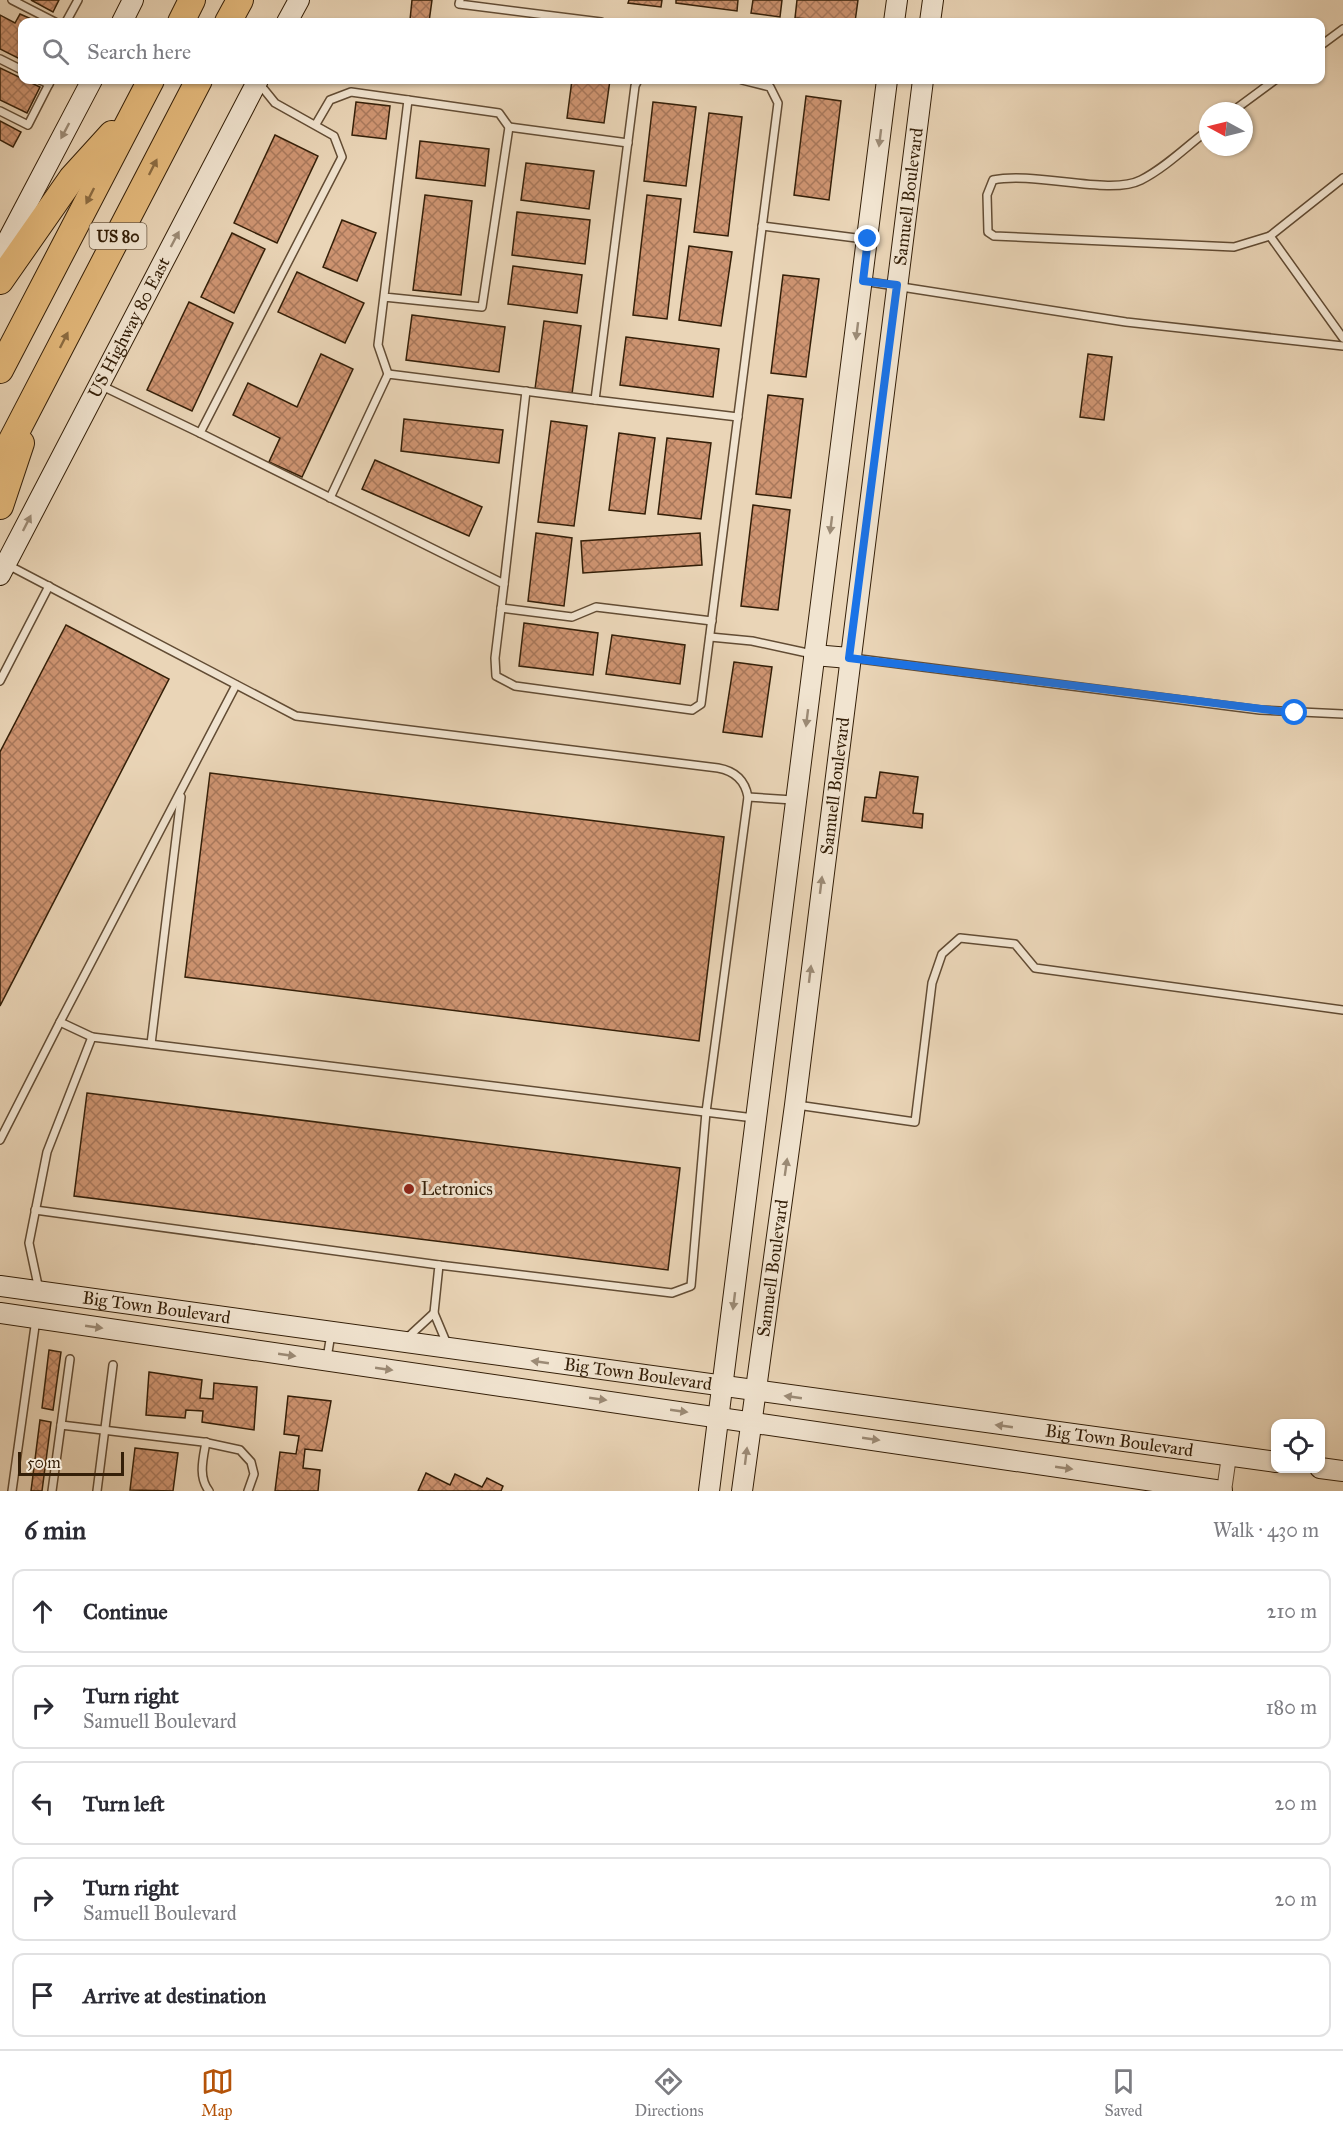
<!DOCTYPE html>
<meta charset="utf-8">
<style>
body{margin:0;font-family:"IM FELL Great Primer",serif;background:#f2f2f3;color:#2b2b33}
.controls{position:absolute;right:18px;bottom:18px;display:grid;overflow:hidden;border-radius:12px;box-shadow:0 2px 4px #0004}
.controls button{width:54px;height:54px;display:grid;place-items:center;padding:0;border:0;border-bottom:2px solid #e1e1e2;background:#fff;color:#2b2b33;font:30px sans-serif}
.compass{position:absolute;left:1199px;top:102px;width:54px;height:54px;border-radius:50%;background:#fff;box-shadow:0 2px 4px #0004;rotate:277deg}
.scale{position:absolute;left:18px;bottom:15px;width:106px;box-sizing:border-box;padding-left:6px;border:3px solid #341f08;border-top:0;font-size:16px;line-height:21px;white-space:nowrap;color:#341f08;-webkit-text-stroke:4px #f1e4d0;paint-order:stroke}
.stop{position:absolute;width:18px;height:18px;margin:-14px;border:4px solid #1a73e8;border-radius:50%;background:#fff}
.stop.end{background:#1a73e8;border-color:#fff;box-shadow:0 2px 6px #0008}
.list{margin:0;padding:0;list-style:none}
h2{display:flex;justify-content:space-between;align-items:center;height:78px;margin:0;padding:0 24px;font-size:26px}
h2 small{font-size:20px;font-weight:400;color:#7c7c81}
.list li{display:grid;grid-template-columns:39px 1fr auto;gap:18px;align-items:center;box-sizing:border-box;height:84px;margin:0 12px 12px;padding:0 12px;border:2px solid #e1e1e2;border-radius:12px}
.list b{display:block;font-size:22px;white-space:nowrap}
.list p{margin:0;font-size:20px;white-space:nowrap;color:#7c7c81}
.list em{font-size:20px;font-style:normal;color:#7c7c81}
.icon{flex:none;width:33px;height:33px;fill:none;stroke:currentColor;stroke-width:2;stroke-linecap:round;stroke-linejoin:round}
.map{position:relative;flex:none;width:1343px;height:1491px;overflow:hidden}
.search{position:absolute;background:#fff;box-shadow:0 2px 4px #0004;left:18px;right:18px;top:18px;height:66px;display:flex;align-items:center;gap:15px;box-sizing:border-box;padding:0 21px;border-radius:12px;color:#7c7c81;font-size:22px}
.sheet{height:558px;background:#fff}
nav{display:flex;justify-content:space-around;align-items:center;box-sizing:border-box;height:84px;border-top:2px solid #e1e1e2;background:#fff;font-size:16px;color:#7c7c81}
nav a{display:grid;justify-items:center;gap:3px}
nav .on{color:#b45309}
.map>svg:first-child{display:block}
</style>
<div class="map">
<svg width="1343" height="1491" viewBox="0 0 1343 1491">
<defs>
<pattern id="building-cross-hatch" width="8" height="8" patternUnits="userSpaceOnUse" patternTransform="scale(1.5)"><rect width="8" height="8" fill="#ce9471"/><path d="M0 0l8 8M0 8l8-8" fill="none" stroke="#a8785b"/></pattern>
</defs>
<rect width="100%" height="100%" fill="#ead5b7"/>
<filter id="stains"><feTurbulence type="fractalNoise" baseFrequency=".00333" numOctaves="4"/><feColorMatrix values="0 0 0 0 .2 0 0 0 0 .09 0 0 0 0 .02 0 0 0 .5 -.17"/></filter>
<radialGradient id="worn" r=".72"><stop offset=".6" stop-color="#630" stop-opacity="0"/><stop offset="1" stop-color="#630" stop-opacity=".3"/></radialGradient>
<g fill="url(#building-cross-hatch)" stroke="#341f08" stroke-width="1.5">
<path d="M 31,0 L 59,0 L 53,12 Z"/>
<path d="M 412,0 L 432,0 L 429,22 L 410,20 Z"/>
<path d="M 629,0 L 662,0 L 661,7 L 628,3 Z"/>
<path d="M 676,0 L 738,0 L 737,11 L 676,3 Z"/>
<path d="M 753,0 L 782,0 L 780,17 L 751,13 Z"/>
<path d="M 797,0 L 858,0 L 855,22 L 795,18 Z"/>
<path d="M 20,14 L 38,22 L 22,22 L 22,60 L 0,49 L 0,15 L 15,23 Z"/>
<path d="M 0,68 L 40,87 L 27,113 L 0,100 Z"/>
<path d="M 572,80 L 610,80 L 604,123 L 567,118 Z"/>
<path d="M 806,96 L 841,101 L 829,200 L 794,195 Z"/>
<path d="M 356,102 L 390,106 L 386,139 L 352,135 Z"/>
<path d="M 653,102 L 696,107 L 686,186 L 644,181 Z"/>
<path d="M 709,113 L 742,117 L 728,236 L 694,232 Z"/>
<path d="M 0,121 L 21,132 L 13,147 L 0,140 Z"/>
<path d="M 275,135 L 318,156 L 277,243 L 234,223 Z"/>
<path d="M 420,141 L 489,149 L 485,186 L 416,178 Z"/>
<path d="M 526,163 L 594,171 L 589,209 L 521,200 Z"/>
<path d="M 425,195 L 472,201 L 461,295 L 413,290 Z"/>
<path d="M 647,195 L 681,199 L 667,319 L 633,315 Z"/>
<path d="M 517,212 L 590,220 L 585,264 L 512,255 Z"/>
<path d="M 342,220 L 376,233 L 357,281 L 323,267 Z"/>
<path d="M 232,233 L 265,249 L 234,313 L 201,297 Z"/>
<path d="M 689,246 L 732,252 L 721,326 L 679,320 Z"/>
<path d="M 513,266 L 582,275 L 577,313 L 508,304 Z"/>
<path d="M 297,272 L 364,303 L 345,343 L 278,312 Z"/>
<path d="M 783,275 L 819,279 L 806,377 L 771,373 Z"/>
<path d="M 189,302 L 233,323 L 192,411 L 147,390 Z"/>
<path d="M 412,315 L 505,327 L 499,372 L 406,360 Z"/>
<path d="M 544,321 L 581,326 L 572,394 L 535,389 Z"/>
<path d="M 626,337 L 719,349 L 713,397 L 620,385 Z"/>
<path d="M 321,354 L 353,369 L 302,477 L 269,462 L 280,438 L 233,415 L 248,383 L 297,407 Z"/>
<path d="M 1088,354 L 1112,357 L 1104,420 L 1080,417 Z"/>
<path d="M 768,395 L 803,399 L 791,498 L 756,494 Z"/>
<path d="M 404,419 L 503,430 L 499,463 L 401,451 Z"/>
<path d="M 551,421 L 587,426 L 574,526 L 538,522 Z"/>
<path d="M 619,433 L 655,438 L 645,514 L 609,510 Z"/>
<path d="M 667,438 L 711,443 L 701,519 L 658,514 Z"/>
<path d="M 375,460 L 482,507 L 469,536 L 362,489 Z"/>
<path d="M 753,505 L 790,510 L 778,610 L 741,606 Z"/>
<path d="M 536,533 L 572,538 L 564,606 L 528,601 Z"/>
<path d="M 700,533 L 702,565 L 583,573 L 581,541 Z"/>
<path d="M 524,623 L 598,633 L 593,675 L 519,666 Z"/>
<path d="M 66,625 L 169,679 L 0,1006 L 0,752 Z"/>
<path d="M 612,635 L 685,645 L 680,684 L 606,674 Z"/>
<path d="M 734,662 L 772,667 L 762,737 L 723,732 Z"/>
<path d="M 880,772 L 918,777 L 913,813 L 923,814 L 922,828 L 862,821 L 865,797 L 876,798 Z"/>
<path d="M 210,773 L 724,837 L 699,1041 L 185,977 Z"/>
<path d="M 87,1093 L 680,1168 L 668,1270 L 74,1196 Z"/>
<path d="M 49,1350 L 61,1352 L 53,1410 L 42,1408 Z"/>
<path d="M 149,1372 L 202,1380 L 200,1398 L 213,1399 L 214,1383 L 257,1387 L 254,1430 L 202,1422 L 203,1411 L 186,1410 L 185,1418 L 146,1415 Z"/>
<path d="M 288,1396 L 331,1401 L 322,1451 L 305,1449 L 303,1468 L 320,1470 L 318,1491 L 275,1491 L 280,1452 L 296,1454 L 299,1436 L 284,1434 Z"/>
<path d="M 40,1420 L 51,1422 L 42,1491 L 31,1491 Z"/>
<path d="M 135,1448 L 178,1453 L 173,1491 L 130,1490 Z"/>
<path d="M 426,1473 L 450,1485 L 455,1474 L 482,1487 L 487,1478 L 503,1486 L 501,1491 L 418,1491 Z"/>
</g>
<g fill="none" stroke-linecap="round" stroke-linejoin="round">
<defs>
<g id="lane">
<path d="M 12,0 L 55,22"/>
<path d="M 460,0 L 459,4 L 601,22"/>
<path d="M 66,22 L 78,0"/>
<path d="M 1320,46 L 1343,29"/>
<path d="M 0,59 L 22,70"/>
<path d="M 40,80 L 49,84"/>
<path d="M 258,82 L 275,103 L 334,136 L 342,157 L 200,433 L 504,584 L 495,658 L 496,676 L 515,686 L 692,710 L 701,704 L 778,103 L 770,87 L 742,80"/>
<path d="M 0,111 L 28,125 L 51,80"/>
<path d="M 1233,111 L 1275,80"/>
<path d="M 316,124 L 330,100 L 351,92 L 408,100"/>
<path d="M 509,127 L 628,143"/>
<path d="M 1208,130 C 1187,146 1165,168 1141,180 C 1110,196 1035,171 993,180 L 987,195 L 988,232 L 994,236 L 1234,247 L 1270,236"/>
<path d="M 1343,178 L 1270,236 L 1343,338"/>
<path d="M 762,226 L 864,239"/>
<path d="M 863,281 L 1126,322 L 1343,346"/>
<path d="M 384,297 L 482,307 L 509,127 L 499,113 L 408,100 L 378,345 L 388,374"/>
<path d="M 100,385 L 200,433"/>
<path d="M 595,400 L 738,417"/>
<path d="M 330,498 L 388,374 L 595,400 L 635,86 L 638,80"/>
<path d="M 8,565 L 296,716 L 718,768 C 735,771 745,780 748,797 L 706,1112 L 691,1286 L 672,1293 L 439,1265"/>
<path d="M 504,584 L 526,391"/>
<path d="M 501,608 L 572,617 L 596,607 L 712,621"/>
<path d="M 710,637 L 752,641 L 812,654"/>
<path d="M 852,658 L 1260,710 L 1343,714"/>
<path d="M 0,681 L 49,586"/>
<path d="M 748,797 L 793,800"/>
<path d="M 92,1037 L 60,1022 L 236,685"/>
<path d="M 151,1044 L 181,797"/>
<path d="M 797,1105 L 915,1122 L 932,983 L 942,954 L 960,938 L 1015,944 L 1035,968 L 1343,1010"/>
<path d="M 0,1140 L 60,1022"/>
<path d="M 35,1210 L 439,1265 L 434,1313"/>
<path d="M 39,1290 L 29,1243 L 47,1152 L 92,1037 L 754,1118"/>
<path d="M 407,1338 L 434,1313 L 447,1344"/>
<path d="M 327,1358 L 331,1334"/>
<path d="M 61,1425 L 70,1359"/>
<path d="M 206,1442 C 203,1459 198,1477 209,1491"/>
<path d="M 12,1491 L 36,1319"/>
<path d="M 52,1491 L 61,1425 L 203,1442 L 240,1450 L 251,1462 L 254,1474 L 248,1491"/>
<path d="M 97,1491 L 113,1365"/>
</g>
<path id="street" d="M 1224,1491 L 1229,1456"/>
<g id="secondary">
<path d="M 122,22 L 133,0"/>
<path d="M 287,22 L 299,0"/>
<path d="M 894,22 L 897,0"/>
<path d="M 930,22 L 933,0"/>
<path d="M 0,255 L 92,80"/>
<path id="s1" d="M 0,575 L 258,80"/>
<path d="M 814,655 L 849,658"/>
<path id="s2" d="M 0,1286 L 1276,1462"/>
<path d="M 0,1313 L 1222,1491"/>
<path d="M 1320,1468 L 1343,1471"/>
<path d="M 709,1491 L 887,80"/>
<path id="s3" d="M 742,1491 L 795,1105 L 923,80"/>
</g>
<g id="highway">
<path d="M 181,22 L 192,0"/>
<path d="M 228,22 L 240,0"/>
<path d="M 0,281 L 72,178 L 112,134"/>
<path d="M 0,370 L 151,80"/>
<path d="M 0,463 L 199,80"/>
<path d="M 0,506 L 21,443"/>
</g>
</defs>
<use href="#lane" stroke="#624c34" stroke-width="10"/>
<use href="#street" stroke="#624c34" stroke-width="16"/>
<use href="#secondary" stroke="#341f08" stroke-width="22"/>
<use href="#highway" stroke="#341f08" stroke-width="28"/>
<use href="#lane" stroke="#f1e4d0" stroke-width="7"/>
<use href="#street" stroke="#f1e4d0" stroke-width="14"/>
<use href="#secondary" stroke="#f1e4d0" stroke-width="20"/>
<use href="#highway" stroke="#e5ba7c" stroke-width="26"/>
</g>
<defs><path id="oneway-solid" d="M-6-.8H1V-3.2L6.5 0L1 3.2V.8H-6Z" transform="scale(1.5)"/></defs>
<g fill="#9c8b76">
<use href="#oneway-solid" transform="translate(65 131) rotate(118)"/>
<use href="#oneway-solid" transform="translate(880 138) rotate(97)"/>
<use href="#oneway-solid" transform="translate(175 239) rotate(-62)"/>
<use href="#oneway-solid" transform="translate(857 331) rotate(97)"/>
<use href="#oneway-solid" transform="translate(27 523) rotate(-63)"/>
<use href="#oneway-solid" transform="translate(831 525) rotate(97)"/>
<use href="#oneway-solid" transform="translate(807 718) rotate(97)"/>
<use href="#oneway-solid" transform="translate(821 885) rotate(-83)"/>
<use href="#oneway-solid" transform="translate(810 974) rotate(-83)"/>
<use href="#oneway-solid" transform="translate(786 1167) rotate(-82)"/>
<use href="#oneway-solid" transform="translate(734 1301) rotate(97)"/>
<use href="#oneway-solid" transform="translate(94 1327) rotate(8)"/>
<use href="#oneway-solid" transform="translate(287 1355) rotate(8)"/>
<use href="#oneway-solid" transform="translate(540 1362) rotate(-172)"/>
<use href="#oneway-solid" transform="translate(384 1369) rotate(8)"/>
<use href="#oneway-solid" transform="translate(793 1397) rotate(-172)"/>
<use href="#oneway-solid" transform="translate(598 1399) rotate(8)"/>
<use href="#oneway-solid" transform="translate(679 1411) rotate(8)"/>
<use href="#oneway-solid" transform="translate(1004 1426) rotate(-172)"/>
<use href="#oneway-solid" transform="translate(871 1439) rotate(8)"/>
<use href="#oneway-solid" transform="translate(746 1456) rotate(-83)"/>
<use href="#oneway-solid" transform="translate(1064 1468) rotate(8)"/>
</g>
<g fill="#8c6c42">
<use href="#oneway-solid" transform="translate(153 167) rotate(-63)"/>
<use href="#oneway-solid" transform="translate(90 196) rotate(117)"/>
<use href="#oneway-solid" transform="translate(64 340) rotate(-63)"/>
</g>
<g fill="none" stroke-linecap="round" stroke-linejoin="round">
<path stroke="#1a73e8" stroke-width="8" d="M 868,239 L 863,281 L 897,285 L 849,658 L 1295,713"/>
</g>
<circle fill="#8f2418" stroke="#f1e4d0" stroke-width="2" cx="409" cy="1189" r="6"/>
<g text-anchor="middle" stroke-width="6" stroke-linejoin="round" paint-order="stroke">
<rect fill="#f1e4d0" stroke="#6d5a44" stroke-width="1.5" x="89.5" y="223" width="57" height="26" rx="4.5"/>
<g font-size="16" font-weight="bold" fill="#341f08">
<text x="118" y="242">US 80</text>
</g>
<g font-size="18" fill="#341f08" stroke="#f1e4d0">
<text dy="6" stroke="none"><textPath href="#s3" startOffset="1305">Samuell Boulevard</textPath></text>
<text dy="6" stroke="none"><textPath href="#s1" startOffset="279">US Highway 80 East</textPath></text>
<text dy="6" stroke="none"><textPath href="#s3" startOffset="711">Samuell Boulevard</textPath></text>
<text dy="6" stroke="none"><textPath href="#s3" startOffset="225">Samuell Boulevard</textPath></text>
<text dy="6" stroke="none"><textPath href="#s2" startOffset="158">Big Town Boulevard</textPath></text>
<text dy="6" stroke="none"><textPath href="#s2" startOffset="644">Big Town Boulevard</textPath></text>
<text dy="6" stroke="none"><textPath href="#s2" startOffset="1130">Big Town Boulevard</textPath></text>
</g>
<g font-size="18" fill="#341f08" stroke="#f1e4d0" text-anchor="start">
<text x="421" y="1195">Letronics</text>
</g>
</g>
<rect width="100%" height="100%" filter="url(#stains)"/>
<rect width="100%" height="100%" fill="url(#worn)"/>
</svg>
<div class="controls">
<button><svg class="icon" aria-label="locate" viewBox="0 0 24 24"><circle cx="12" cy="12" r="6"/><path d="M12 2v4M12 18v4M2 12h4M18 12h4"/></svg></button>
</div>
<svg class="compass" viewBox="-18 -18 36 36"><path d="M0-13l5 13h-10z" fill="#e53935"/><path d="M0 13l5-13h-10z" fill="#7c7c81"/></svg>
<div class="scale">50 m</div>
<div class="stop" style="left:1295px;top:713px"></div>
<div class="stop end" style="left:868px;top:239px"></div>
<div class="search"><svg class="icon" aria-label="search" viewBox="0 0 24 24"><circle cx="10" cy="10" r="6"/><path d="M15 15l6 6"/></svg>Search here</div>
</div>
<section class="sheet">
<h2>6 min<small>Walk · 430 m</small></h2>
<ul class="list">
<li><svg class="icon" aria-label="ahead" viewBox="0 0 24 24"><path d="M12 20V5M6 11l6-6 6 6"/></svg><div><b>Continue</b></div><em>210 m</em></li>
<li><svg class="icon" aria-label="right" viewBox="0 0 24 24"><path d="M7 20v-9h11M14 6l5 5-5 5"/></svg><div><b>Turn right</b><p>Samuell Boulevard</p></div><em>180 m</em></li>
<li><svg class="icon" aria-label="left" viewBox="0 0 24 24"><path d="M17 20v-9H6M10 6l-5 5 5 5"/></svg><div><b>Turn left</b></div><em>20 m</em></li>
<li><svg class="icon" aria-label="right" viewBox="0 0 24 24"><path d="M7 20v-9h11M14 6l5 5-5 5"/></svg><div><b>Turn right</b><p>Samuell Boulevard</p></div><em>20 m</em></li>
<li><svg class="icon" aria-label="arrive" viewBox="0 0 24 24"><path d="M6 21V4h12l-3 4 3 4H6"/></svg><div><b>Arrive at destination</b></div></li>
</ul>
</section>
<nav>
<a class="on"><svg class="icon" aria-label="map" viewBox="0 0 24 24"><path d="M3 6l6-2 6 2 6-2v14l-6 2-6-2-6 2zM9 4v14M15 6v14"/></svg>Map</a>
<a><svg class="icon" aria-label="directions" viewBox="0 0 24 24"><path d="M12 3l9 9-9 9-9-9zM9 14v-3h6M13 9l2 2-2 2"/></svg>Directions</a>
<a><svg class="icon" aria-label="saved" viewBox="0 0 24 24"><path d="M7 4h10v16l-5-4-5 4z"/></svg>Saved</a>
</nav>
